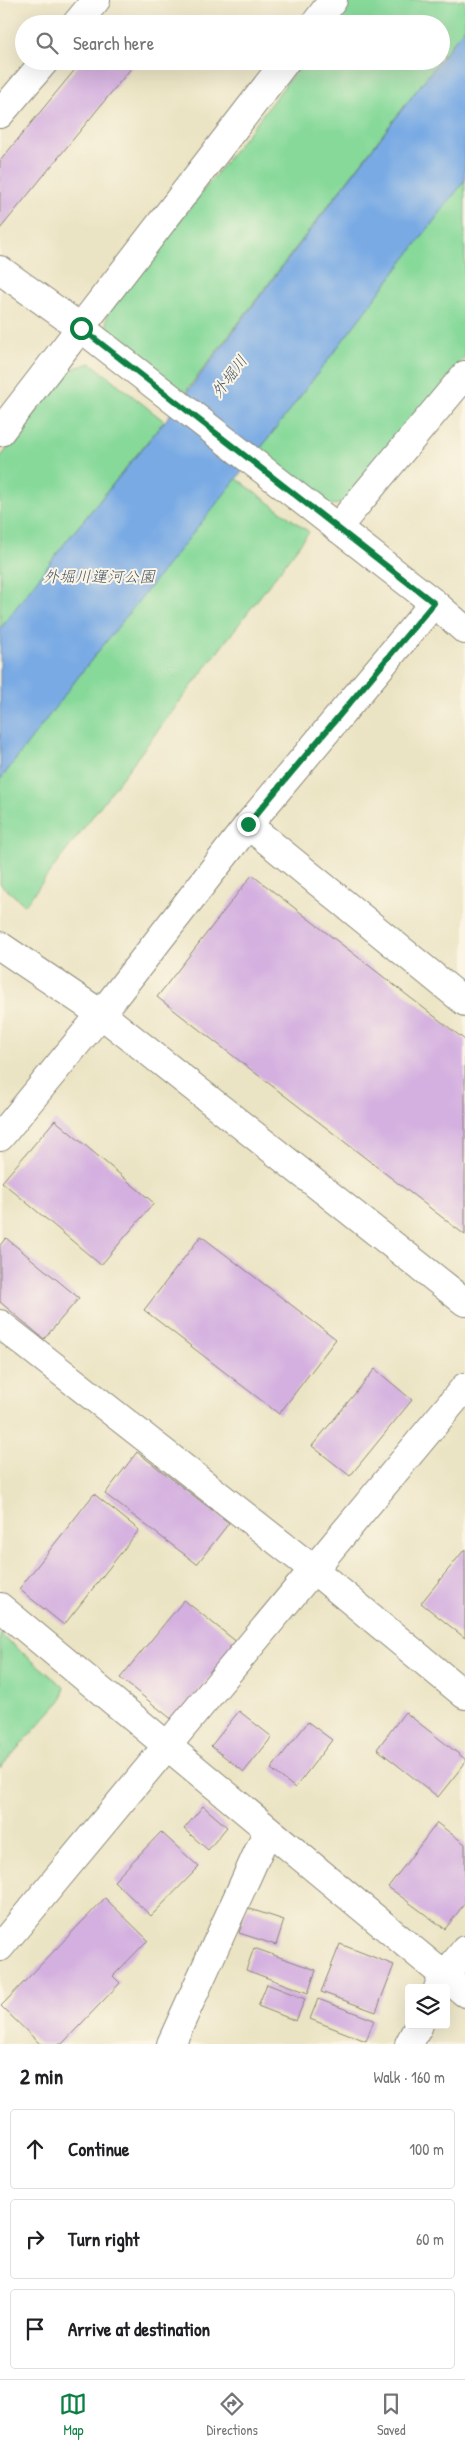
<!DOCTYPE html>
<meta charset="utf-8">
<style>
body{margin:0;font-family:"Patrick Hand","Klee One",sans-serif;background:#f6f6f6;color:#202124}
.controls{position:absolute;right:15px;bottom:15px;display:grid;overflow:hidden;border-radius:5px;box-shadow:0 5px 20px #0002}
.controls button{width:45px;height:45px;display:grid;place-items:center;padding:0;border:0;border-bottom:1px solid #e0e0e0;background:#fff;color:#202124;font:25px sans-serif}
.stop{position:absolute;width:15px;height:15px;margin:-11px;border:4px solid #0b8043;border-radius:50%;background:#fff}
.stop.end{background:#0b8043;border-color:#fff;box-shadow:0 1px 5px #0008}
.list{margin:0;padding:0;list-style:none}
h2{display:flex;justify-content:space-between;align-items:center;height:65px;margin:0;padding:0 20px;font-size:21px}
h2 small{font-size:16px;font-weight:400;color:#757577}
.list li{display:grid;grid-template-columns:32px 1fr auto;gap:15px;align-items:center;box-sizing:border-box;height:80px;margin:0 10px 10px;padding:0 10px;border:1px solid #e0e0e0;border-radius:5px}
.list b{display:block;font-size:19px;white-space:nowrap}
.list em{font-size:16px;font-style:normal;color:#757577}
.icon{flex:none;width:28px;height:28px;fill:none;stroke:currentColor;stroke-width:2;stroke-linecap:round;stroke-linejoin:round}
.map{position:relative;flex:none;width:465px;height:2044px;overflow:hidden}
.search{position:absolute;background:#fff;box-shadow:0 5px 20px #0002;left:15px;right:15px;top:15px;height:55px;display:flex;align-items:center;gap:12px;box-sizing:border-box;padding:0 18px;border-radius:28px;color:#757577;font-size:19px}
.sheet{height:335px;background:#fff}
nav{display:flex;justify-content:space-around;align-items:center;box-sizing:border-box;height:70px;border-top:1px solid #e0e0e0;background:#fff;font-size:14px;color:#757577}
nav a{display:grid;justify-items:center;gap:2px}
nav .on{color:#0b8043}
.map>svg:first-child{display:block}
</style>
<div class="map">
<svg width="465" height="2044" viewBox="0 0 465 2044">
<rect width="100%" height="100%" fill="#fcf5e5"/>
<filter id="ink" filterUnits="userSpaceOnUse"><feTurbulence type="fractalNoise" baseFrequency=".02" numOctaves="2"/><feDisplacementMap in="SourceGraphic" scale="10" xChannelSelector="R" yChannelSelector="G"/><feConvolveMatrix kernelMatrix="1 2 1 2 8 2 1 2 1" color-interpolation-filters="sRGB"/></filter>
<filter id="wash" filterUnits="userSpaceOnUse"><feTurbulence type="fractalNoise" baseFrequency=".0096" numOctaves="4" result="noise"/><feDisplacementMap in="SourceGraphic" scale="20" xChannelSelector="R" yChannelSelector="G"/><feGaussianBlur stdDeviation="1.12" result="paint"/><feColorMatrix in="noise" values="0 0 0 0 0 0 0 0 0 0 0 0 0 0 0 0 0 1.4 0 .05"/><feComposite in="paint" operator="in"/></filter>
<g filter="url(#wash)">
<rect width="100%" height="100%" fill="#ebe4c4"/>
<g fill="#87d99a" stroke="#598262">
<path d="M 352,0 L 465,0 L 465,27 L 441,58 L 441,24 L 333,24 Z"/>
<path d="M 304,61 L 439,61 L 183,395 L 106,340 L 107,314 Z"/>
<path d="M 465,180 L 465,357 L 348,504 L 325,505 L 257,453 Z"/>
<path d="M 91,363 L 164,421 L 65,543 L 0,629 L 0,458 L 68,370 Z"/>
<path d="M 236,478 L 309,532 L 25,905 L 0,884 L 0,780 L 85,668 Z"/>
<path d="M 0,1634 L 64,1687 L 62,1699 L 0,1768 Z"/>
</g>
<path fill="#79aae4" stroke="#526a88" d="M 465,27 L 465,180 L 257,453 L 85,668 L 0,780 L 0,629 L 65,543 L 165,421 Z"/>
<g id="blocks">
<g fill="#d4b0e0">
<path d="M 82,61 L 137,61 L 0,229 L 0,161 Z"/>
<path d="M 252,875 L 465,1040 L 465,1235 L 157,997 Z"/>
<path d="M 55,1120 L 154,1203 L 101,1265 L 2,1182 Z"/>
<path d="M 201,1236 L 336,1339 L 279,1414 L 144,1310 Z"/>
<path d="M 6,1238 L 79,1298 L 44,1339 L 0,1302 L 0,1245 Z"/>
<path d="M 375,1369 L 412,1400 L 350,1476 L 312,1446 Z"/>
<path d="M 137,1452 L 229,1523 L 197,1564 L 105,1494 Z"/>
<path d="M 94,1494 L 139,1530 L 64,1625 L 19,1589 Z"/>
<path d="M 465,1549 L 465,1638 L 421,1603 Z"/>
<path d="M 184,1600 L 238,1643 L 174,1721 L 120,1678 Z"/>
<path d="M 239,1711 L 272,1737 L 244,1772 L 211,1746 Z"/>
<path d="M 405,1712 L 465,1759 L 465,1763 L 438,1797 L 377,1749 Z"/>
<path d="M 308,1722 L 332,1740 L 295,1788 L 271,1769 Z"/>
<path d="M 203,1806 L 227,1827 L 208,1850 L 184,1829 Z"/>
<path d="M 437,1823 L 465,1844 L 465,1903 L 445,1929 L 388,1887 Z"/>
<path d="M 161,1832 L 199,1867 L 151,1916 L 114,1881 Z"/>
<path d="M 105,1898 L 148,1940 L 113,1976 L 120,1983 L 62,2044 L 40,2044 L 1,2006 Z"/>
<path d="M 247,1908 L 284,1920 L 276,1945 L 239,1933 Z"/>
<path d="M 340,1944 L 394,1965 L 376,2012 L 321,1992 Z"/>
<path d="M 254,1948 L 316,1970 L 308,1993 L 246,1970 Z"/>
<path d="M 267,1984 L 305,1999 L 296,2021 L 258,2006 Z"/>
<path d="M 318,1999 L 374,2020 L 366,2041 L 310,2019 Z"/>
</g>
</g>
</g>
<g filter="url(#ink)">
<use href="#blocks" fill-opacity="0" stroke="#8b8878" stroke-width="1"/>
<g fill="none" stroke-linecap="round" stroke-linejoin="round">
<defs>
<g id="minor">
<path d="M 76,24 L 96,0"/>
<path d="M 315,24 L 333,0"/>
<path d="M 0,114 L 45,61"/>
<path d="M 0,270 L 81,328 L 434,603 L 465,630"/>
<path d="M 0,432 L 286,61"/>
<path d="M 337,528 L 465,375"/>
<path d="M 248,825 L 465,1002"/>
<path d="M 0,946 L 101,1014 L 465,1302"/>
<path d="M 0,1137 L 101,1014 L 248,825 L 434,603"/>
<path d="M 0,1324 L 314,1570 L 465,1695"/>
<path d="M 0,1607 L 465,1993"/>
<path d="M 0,1947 L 465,1387"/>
<path d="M 438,1988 L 445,1975 L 465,1950"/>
<path d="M 171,2044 L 268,1830"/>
<path d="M 409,2044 L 419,2025"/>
</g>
</defs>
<use href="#minor" stroke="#8b8878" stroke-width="30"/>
<use href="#minor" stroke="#fff" stroke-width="28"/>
</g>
</g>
<g fill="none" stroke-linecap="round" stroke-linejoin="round" filter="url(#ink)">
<path stroke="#0b8043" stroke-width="6" d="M 81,328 L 434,603 L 248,824"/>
</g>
<g text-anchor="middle" stroke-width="4" stroke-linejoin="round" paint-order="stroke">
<g font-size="16" font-style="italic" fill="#46576c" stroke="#fcf5e5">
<text transform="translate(229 376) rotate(-53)" y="6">外堀川</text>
<text x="99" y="582">外堀川運河公園</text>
</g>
</g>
</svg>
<div class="controls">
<button><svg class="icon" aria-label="layers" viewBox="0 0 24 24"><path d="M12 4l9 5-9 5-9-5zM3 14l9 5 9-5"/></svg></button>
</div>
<div class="stop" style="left:81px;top:328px"></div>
<div class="stop end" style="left:248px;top:824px"></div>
<div class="search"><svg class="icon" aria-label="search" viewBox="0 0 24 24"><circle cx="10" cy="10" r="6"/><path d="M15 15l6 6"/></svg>Search here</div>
</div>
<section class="sheet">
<h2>2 min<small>Walk · 160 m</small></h2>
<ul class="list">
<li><svg class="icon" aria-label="ahead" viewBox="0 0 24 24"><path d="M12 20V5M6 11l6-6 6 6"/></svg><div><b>Continue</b></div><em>100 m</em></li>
<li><svg class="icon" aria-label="right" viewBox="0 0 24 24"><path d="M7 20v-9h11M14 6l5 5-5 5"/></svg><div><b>Turn right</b></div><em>60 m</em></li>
<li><svg class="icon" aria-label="arrive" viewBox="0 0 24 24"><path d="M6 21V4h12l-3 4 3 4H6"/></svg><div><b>Arrive at destination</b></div></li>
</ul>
</section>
<nav>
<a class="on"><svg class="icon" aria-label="map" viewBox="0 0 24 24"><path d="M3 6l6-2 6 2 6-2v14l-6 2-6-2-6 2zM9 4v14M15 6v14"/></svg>Map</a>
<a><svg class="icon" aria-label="directions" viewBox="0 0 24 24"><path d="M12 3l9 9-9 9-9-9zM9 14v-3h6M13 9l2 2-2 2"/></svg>Directions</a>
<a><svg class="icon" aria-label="saved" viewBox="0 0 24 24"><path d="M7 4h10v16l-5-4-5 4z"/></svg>Saved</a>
</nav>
